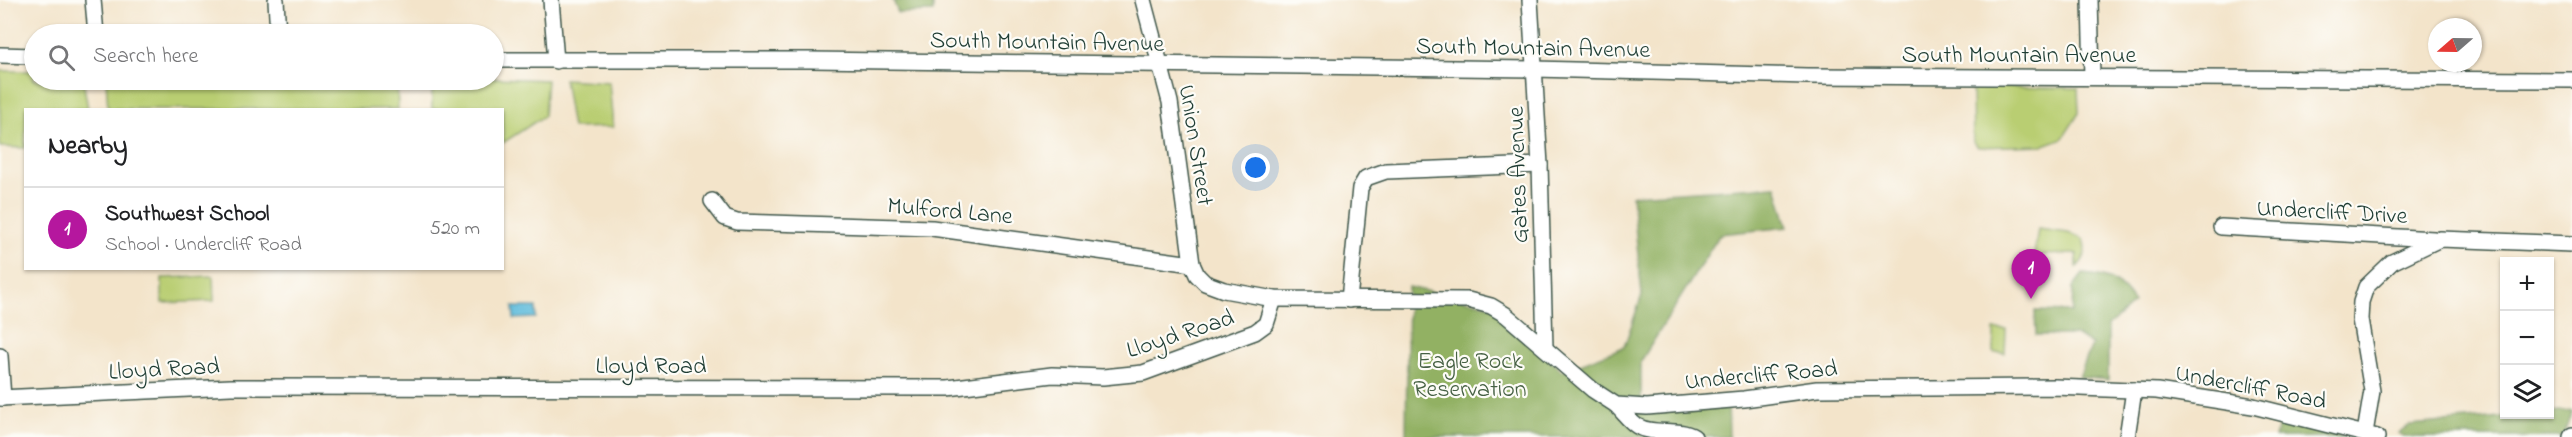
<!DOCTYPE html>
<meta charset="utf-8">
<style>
body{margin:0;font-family:"Indie Flower",sans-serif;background:#f2f2f2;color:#202124}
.controls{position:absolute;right:18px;bottom:18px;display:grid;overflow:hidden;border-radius:0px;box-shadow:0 2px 4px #0004}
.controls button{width:54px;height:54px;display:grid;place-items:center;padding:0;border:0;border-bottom:2px solid #e0e0e0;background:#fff;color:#202124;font:30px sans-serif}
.compass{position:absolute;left:2428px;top:18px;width:54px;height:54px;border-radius:50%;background:#fff;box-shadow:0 2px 4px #0004;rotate:250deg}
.you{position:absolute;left:1256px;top:168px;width:21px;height:21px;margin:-15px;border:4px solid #fff;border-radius:50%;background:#1a73e8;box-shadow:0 0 0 9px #1a73e833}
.badge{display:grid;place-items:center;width:39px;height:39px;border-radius:50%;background:#b5179e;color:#fff;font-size:20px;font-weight:700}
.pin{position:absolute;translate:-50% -50px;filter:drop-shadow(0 2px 3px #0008)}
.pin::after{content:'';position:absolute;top:32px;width:21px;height:18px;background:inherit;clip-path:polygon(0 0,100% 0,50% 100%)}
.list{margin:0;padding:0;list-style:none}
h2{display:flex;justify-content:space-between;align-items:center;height:78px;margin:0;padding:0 24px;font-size:26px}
h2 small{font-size:20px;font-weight:400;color:#757577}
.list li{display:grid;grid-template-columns:39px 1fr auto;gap:18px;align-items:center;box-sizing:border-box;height:84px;padding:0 24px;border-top:2px solid #e0e0e0}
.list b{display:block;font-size:22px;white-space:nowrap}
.list p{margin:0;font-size:20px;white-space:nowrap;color:#757577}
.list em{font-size:20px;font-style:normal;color:#757577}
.icon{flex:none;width:33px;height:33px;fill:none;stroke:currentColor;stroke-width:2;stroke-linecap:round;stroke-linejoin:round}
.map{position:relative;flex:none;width:2572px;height:437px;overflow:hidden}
.search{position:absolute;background:#fff;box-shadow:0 2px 4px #0004;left:24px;top:24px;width:480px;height:66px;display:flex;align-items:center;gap:15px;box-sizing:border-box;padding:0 21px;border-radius:33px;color:#757577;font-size:22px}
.panel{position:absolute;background:#fff;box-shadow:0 2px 4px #0004;left:24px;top:108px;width:480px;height:162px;border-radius:0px}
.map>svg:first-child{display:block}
</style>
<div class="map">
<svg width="2572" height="437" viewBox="0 0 2572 437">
<rect width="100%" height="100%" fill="#fdfcf7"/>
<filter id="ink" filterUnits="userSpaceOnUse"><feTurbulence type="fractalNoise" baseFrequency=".0167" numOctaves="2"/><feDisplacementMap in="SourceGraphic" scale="12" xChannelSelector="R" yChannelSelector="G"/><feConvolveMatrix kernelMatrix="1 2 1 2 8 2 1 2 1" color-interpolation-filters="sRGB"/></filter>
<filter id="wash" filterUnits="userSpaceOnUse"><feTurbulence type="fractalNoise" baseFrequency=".008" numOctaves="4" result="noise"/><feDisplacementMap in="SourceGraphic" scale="24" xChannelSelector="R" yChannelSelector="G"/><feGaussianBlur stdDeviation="1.35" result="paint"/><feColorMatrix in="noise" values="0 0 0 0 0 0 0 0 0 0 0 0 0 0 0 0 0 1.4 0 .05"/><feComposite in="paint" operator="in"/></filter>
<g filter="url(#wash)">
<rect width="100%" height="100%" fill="#f3e4ca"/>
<g fill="#b9ce72" stroke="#6c8653" stroke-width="1.5">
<path d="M 0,71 L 34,71 L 34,80 L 83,80 L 88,109 L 26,110 L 25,148 L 0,147 Z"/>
<path d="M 494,78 L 547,80 L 544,116 L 503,143 L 502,110 L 432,109 L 432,80 Z"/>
<path d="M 564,79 L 609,82 L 613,127 L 572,128 Z"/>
<path d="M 106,80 L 397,80 L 398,109 L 108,109 Z"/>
<path d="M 1972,87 L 2078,88 L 2079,113 L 2063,138 L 2044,145 L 1978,147 L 1973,141 Z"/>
<path d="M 2038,229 L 2068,233 L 2083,239 C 2087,252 2086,258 2077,267 L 2077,254 L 2034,255 Z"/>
<path d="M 213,276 L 214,301 L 162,303 L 162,278 Z"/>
<path d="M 1994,330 L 2006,330 L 2005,353 L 1994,353 Z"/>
</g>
<g fill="#92b164" stroke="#58774c" stroke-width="1.5">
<path d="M 893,0 L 933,0 L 933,12 L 898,13 Z"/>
<path d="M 1776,186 L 1788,227 L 1720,234 L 1641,361 L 1641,403 L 1728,397 L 1729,437 L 1406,437 L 1408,287 L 1493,306 L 1562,371 L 1624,347 L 1642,295 L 1632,195 Z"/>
<path d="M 2083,274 C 2109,276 2119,281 2134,303 L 2108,326 L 2108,380 L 2079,377 L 2092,345 L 2076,335 L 2036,335 L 2035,311 L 2072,312 L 2073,287 Z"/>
<path d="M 2572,411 L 2563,437 L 2405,437 L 2399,433 L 2410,425 Z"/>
<path d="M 2281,418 L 2350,437 L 2275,437 Z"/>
</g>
<path fill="#5ebcdc" stroke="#3e7c88" stroke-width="1.5" d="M 513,307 L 536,307 L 536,318 L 514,319 Z"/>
</g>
<g filter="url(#ink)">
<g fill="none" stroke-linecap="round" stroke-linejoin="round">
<defs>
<g id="minor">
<path d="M 93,0 L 96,34"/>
<path d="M 276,0 L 278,34"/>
<path d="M 551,0 L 556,61"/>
<path d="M 1143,0 L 1170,102 L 1192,264 L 1197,275 L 1205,283 L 1224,290 L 1274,299 L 1468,300 L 1491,306 L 1506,315 L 1593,390 L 1616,405 L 1647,407 L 1744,399 L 1817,389 L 2055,387 L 2157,391 L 2253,406 L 2377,437"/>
<path d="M 1530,0 L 1540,165 L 1545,348"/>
<path d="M 2090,0 L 2092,77"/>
<path d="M 0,55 L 34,56"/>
<path d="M 494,60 L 810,60 L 1535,69 L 1807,76 L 2572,80"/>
<path d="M 712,201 L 725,218 L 737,222 L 932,228 L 1192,264"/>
<path d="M 2221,227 L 2434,239"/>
<path d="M 1349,300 L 1360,188 L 1366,178 L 1386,171 L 1540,165"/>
<path d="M 0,356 L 3,398"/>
<path d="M 0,398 L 231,387 L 948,388 L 1052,375 L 1103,377 L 1143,373 L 1255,332 L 1266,324 L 1274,299"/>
<path d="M 1616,405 C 1623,412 1630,422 1637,426 C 1655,436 1677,427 1694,437"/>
<path d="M 2365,433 L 2372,391 L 2360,319 L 2361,302 L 2366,287 L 2392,262 L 2440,239 L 2572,244"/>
<path d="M 2127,437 L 2134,390"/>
<path d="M 2571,437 L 2572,435"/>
</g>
</defs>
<use href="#minor" stroke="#3f564a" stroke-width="18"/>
<use href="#minor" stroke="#fff" stroke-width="15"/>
</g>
</g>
<g text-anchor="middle" stroke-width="4.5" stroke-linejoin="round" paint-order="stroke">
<g font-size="24" fill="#1f3d34" stroke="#fdfcf7">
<text transform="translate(1047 41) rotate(1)" y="8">South Mountain Avenue</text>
<text transform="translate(1533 47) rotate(1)" y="8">South Mountain Avenue</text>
<text x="2019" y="62">South Mountain Avenue</text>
<text transform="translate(1197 145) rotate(81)" y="8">Union Street</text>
<text transform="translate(1517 175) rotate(-92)" y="8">Gates Avenue</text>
<text transform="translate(950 210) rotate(5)" y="8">Mulford Lane</text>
<text transform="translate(2332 211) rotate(3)" y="8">Undercliff Drive</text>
<text transform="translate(1180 333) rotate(-18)" y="8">Lloyd Road</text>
<text x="651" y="373">Lloyd Road</text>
<text transform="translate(164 368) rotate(-3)" y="8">Lloyd Road</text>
<text transform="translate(1761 374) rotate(-5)" y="8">Undercliff Road</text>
<text transform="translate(2251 386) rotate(11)" y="8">Undercliff Road</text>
</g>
<g font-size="24" fill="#466144" stroke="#fdfcf7">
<text x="1470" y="368">Eagle Rock<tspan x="1470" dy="28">Reservation</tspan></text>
</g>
</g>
</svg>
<div class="controls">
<button>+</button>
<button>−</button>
<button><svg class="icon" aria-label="layers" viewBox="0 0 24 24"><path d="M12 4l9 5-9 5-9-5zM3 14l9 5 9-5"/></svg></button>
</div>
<svg class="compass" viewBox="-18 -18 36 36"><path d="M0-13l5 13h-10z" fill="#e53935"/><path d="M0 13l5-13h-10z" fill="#757577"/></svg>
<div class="you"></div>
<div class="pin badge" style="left:2031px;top:299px">1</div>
<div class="search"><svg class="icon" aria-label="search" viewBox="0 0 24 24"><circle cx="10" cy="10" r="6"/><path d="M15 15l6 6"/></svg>Search here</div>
<section class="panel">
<h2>Nearby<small></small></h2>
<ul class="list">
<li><span class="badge">1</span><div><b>Southwest School</b><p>School · Undercliff Road</p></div><em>520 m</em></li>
</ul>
</section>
</div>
